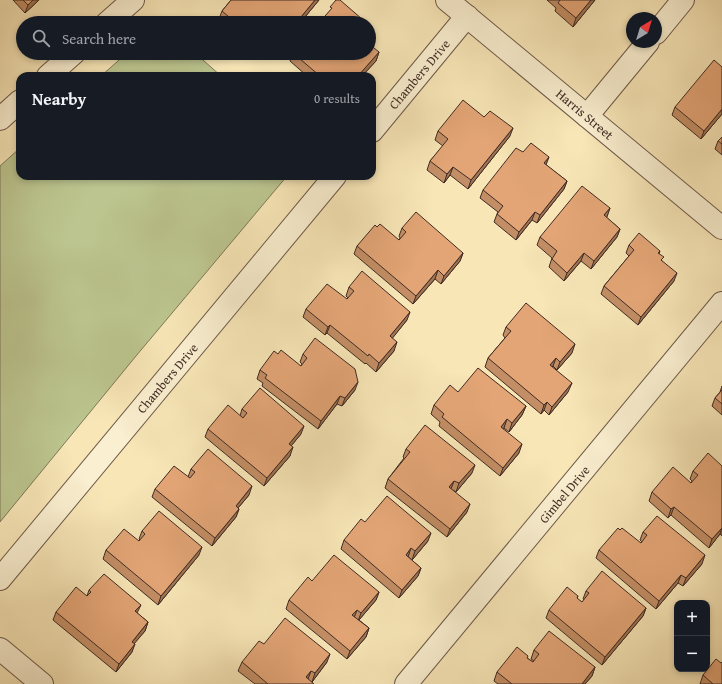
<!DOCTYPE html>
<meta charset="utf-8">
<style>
body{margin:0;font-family:"Gentium Book Plus",serif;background:#242831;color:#f1f3f6}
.controls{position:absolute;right:12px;bottom:12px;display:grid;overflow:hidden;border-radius:8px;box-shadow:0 2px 6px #0003}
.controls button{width:36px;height:36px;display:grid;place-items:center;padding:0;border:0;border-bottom:1px solid #363941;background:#171b24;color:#f1f3f6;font:20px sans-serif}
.compass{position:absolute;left:626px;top:12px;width:36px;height:36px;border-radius:50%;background:#171b24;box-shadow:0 2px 6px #0003;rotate:38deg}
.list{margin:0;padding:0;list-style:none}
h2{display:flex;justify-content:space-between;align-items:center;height:52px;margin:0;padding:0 16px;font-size:17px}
h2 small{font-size:13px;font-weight:400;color:#9ea1a6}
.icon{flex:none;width:22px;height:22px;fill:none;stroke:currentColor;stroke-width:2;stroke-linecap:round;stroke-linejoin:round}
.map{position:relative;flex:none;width:722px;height:684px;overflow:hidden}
.search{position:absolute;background:#171b24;box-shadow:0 2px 6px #0003;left:16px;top:16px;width:360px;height:44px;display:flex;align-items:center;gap:10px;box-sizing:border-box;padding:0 14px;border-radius:22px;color:#9ea1a6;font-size:15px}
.panel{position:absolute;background:#171b24;box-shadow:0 2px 6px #0003;left:16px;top:72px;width:360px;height:108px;border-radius:12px}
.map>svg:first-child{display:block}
</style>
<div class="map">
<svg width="722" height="684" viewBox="0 0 722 684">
<rect width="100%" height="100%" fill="#f8e6b7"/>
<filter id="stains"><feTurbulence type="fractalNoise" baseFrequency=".005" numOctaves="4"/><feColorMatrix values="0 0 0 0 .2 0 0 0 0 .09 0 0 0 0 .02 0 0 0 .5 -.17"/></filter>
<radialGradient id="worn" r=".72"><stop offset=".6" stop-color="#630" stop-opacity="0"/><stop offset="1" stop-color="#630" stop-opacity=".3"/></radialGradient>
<g fill="#bcc58f" stroke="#7e785a">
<path d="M 127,53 L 195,53 L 221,76 L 101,76 Z"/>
<path d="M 20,148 L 20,176 L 287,176 L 136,356 L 0,522 L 0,166 Z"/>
</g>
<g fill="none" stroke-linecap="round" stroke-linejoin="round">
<defs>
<g id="street">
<path d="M 447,0 L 722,228"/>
<path d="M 107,23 L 133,0"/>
<path d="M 656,33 L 683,0"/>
<path d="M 48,76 L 74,53"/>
<path d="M 587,116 L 648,42"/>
<path d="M 0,119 L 20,101"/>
<path d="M 372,131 L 467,16"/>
<path d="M 0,579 L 335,176"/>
<path d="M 0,649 L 42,684"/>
<path d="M 406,684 L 722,303"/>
</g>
</defs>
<use href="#street" stroke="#6d5a49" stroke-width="24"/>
<use href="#street" stroke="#faefd0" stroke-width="22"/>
</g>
<g fill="#c38e65" stroke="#3f2b24">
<path d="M 13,0 L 39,0 L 25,13 Z"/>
<path d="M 231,0 L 319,0 L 300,23 L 224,23 L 219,19 L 222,11 Z"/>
<path d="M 547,0 L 595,0 L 573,27 L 555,11 L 556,8 Z"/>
<path d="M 379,52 L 376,61 L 362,76 L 307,76 L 290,61 L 293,53 Z"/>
<path d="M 266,53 L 275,53 L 272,57 Z"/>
<path d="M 722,67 L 722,114 L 701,139 L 672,115 L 675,107 Z"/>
<path d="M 484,117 L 510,136 L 468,189 L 450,175 L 444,183 L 427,170 L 430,161 L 443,146 L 435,140 L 438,131 Z"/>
<path d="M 722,137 L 722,155 L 715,149 L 718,141 Z"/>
<path d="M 546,165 L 567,181 L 564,189 L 537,223 L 532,220 L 516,240 L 494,222 L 497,214 L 498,212 L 480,198 L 483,190 Z"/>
<path d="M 610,208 L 606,217 L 620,229 L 617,237 L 591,269 L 581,261 L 564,281 L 549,267 L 552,258 L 537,245 L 540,237 Z"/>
<path d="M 377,227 L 399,240 L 400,238 L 399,236 L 402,228 L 463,253 L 460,261 L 441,284 L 435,279 L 413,304 L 354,254 L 357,246 Z"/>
<path d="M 629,245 L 660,251 L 659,254 L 662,261 L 674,281 L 638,325 L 601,294 L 604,286 L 629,256 L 626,253 Z"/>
<path d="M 349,287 L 407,320 L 392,338 L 394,351 L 376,372 L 366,363 L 365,364 L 327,333 L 325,335 L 303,317 L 306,309 L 347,299 L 348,298 L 346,296 Z"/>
<path d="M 506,327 L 572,353 L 557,370 L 553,366 L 552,367 L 568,392 L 549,415 L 544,410 L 541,414 L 485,367 L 488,358 L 505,338 L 503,335 Z"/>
<path d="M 303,354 L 355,390 L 342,406 L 337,404 L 318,429 L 262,386 L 263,383 L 257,379 L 260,370 L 301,366 L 302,364 L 300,362 Z"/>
<path d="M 722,386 L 722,415 L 712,406 L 715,398 L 720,392 Z"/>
<path d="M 458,392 L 526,406 L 522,415 L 509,432 L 504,428 L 503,429 L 519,453 L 500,476 L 439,426 L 440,422 L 431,414 L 434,405 Z"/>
<path d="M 242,409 L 301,434 L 291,446 L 290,456 L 264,486 L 205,437 L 208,429 L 240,416 Z"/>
<path d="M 406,449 L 472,473 L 456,492 L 453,490 L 467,512 L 447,537 L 385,488 L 388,479 L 404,458 L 403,457 Z"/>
<path d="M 722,466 L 722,536 L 720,534 L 709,548 L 671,515 L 668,518 L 649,501 L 652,492 L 691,483 L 692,481 L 690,479 L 693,471 Z"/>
<path d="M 191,469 L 249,495 L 238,508 L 239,509 L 236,517 L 212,546 L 152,497 L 155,489 L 188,477 Z"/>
<path d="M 142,531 L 199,555 L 158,605 L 103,559 L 106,550 L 139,541 L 140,540 L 139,539 Z"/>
<path d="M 643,532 L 702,564 L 683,586 L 678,583 L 656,609 L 596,558 L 599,550 L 641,543 L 642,542 L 640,540 Z"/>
<path d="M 344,540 L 428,541 L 412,560 L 408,557 L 421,568 L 418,576 L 399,598 L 341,549 Z"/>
<path d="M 312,581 L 379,592 L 376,600 L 359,620 L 369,628 L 366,637 L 347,659 L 286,609 L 289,600 Z"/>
<path d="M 89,590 L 137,613 L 148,622 L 145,631 L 134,643 L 132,652 L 116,672 L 53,620 L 56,612 L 87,596 Z"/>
<path d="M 586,591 L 646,608 L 643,616 L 602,665 L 546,618 L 549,610 L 578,596 L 577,599 L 582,602 L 584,600 L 583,599 Z"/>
<path d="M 534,650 L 595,667 L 592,676 L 585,684 L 498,684 L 494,681 L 497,672 L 527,658 L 533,662 L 534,661 L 531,659 Z"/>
<path d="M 242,662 L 327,662 L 312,682 L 314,684 L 255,684 L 238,671 Z"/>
<path d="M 703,675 L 722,684 L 700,684 Z"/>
</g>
<g fill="#9f7453" stroke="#3f2b24">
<path d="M 33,0 L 39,0 L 25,13 L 28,5 Z"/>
<path d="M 315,0 L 319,0 L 300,23 L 296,23 Z"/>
<path d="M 591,0 L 595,0 L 573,27 L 576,18 Z"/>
<path d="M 379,52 L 376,61 L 362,76 L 358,76 Z"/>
<path d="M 722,109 L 722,114 L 701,139 L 704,131 Z"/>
<path d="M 513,128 L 510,136 L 468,189 L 471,180 Z"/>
<path d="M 549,157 L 546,165 L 544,163 Z"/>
<path d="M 453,167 L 450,175 L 444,183 L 447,174 Z"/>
<path d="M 567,181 L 564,189 L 537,223 L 540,215 Z"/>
<path d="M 610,208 L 607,217 L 601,224 L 604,215 Z"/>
<path d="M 535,212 L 532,220 L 516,240 L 519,232 Z"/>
<path d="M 620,229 L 617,237 L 591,269 L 594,261 Z"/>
<path d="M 463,253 L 460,261 L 441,284 L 444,276 Z"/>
<path d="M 584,253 L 581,261 L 564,281 L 567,273 Z"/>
<path d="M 438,270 L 435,279 L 413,304 L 416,296 Z"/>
<path d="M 677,273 L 674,281 L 638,325 L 641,317 Z"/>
<path d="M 410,312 L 407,320 L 387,345 L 390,336 Z"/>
<path d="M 330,325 L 327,333 L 325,335 L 328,327 Z"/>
<path d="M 397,342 L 394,351 L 376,372 L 379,363 Z"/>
<path d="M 575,344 L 572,353 L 557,370 L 560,362 Z"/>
<path d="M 556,358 L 553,366 L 547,373 L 550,365 Z"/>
<path d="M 358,382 L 355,390 L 342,406 L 345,398 Z"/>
<path d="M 572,383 L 568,392 L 549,415 L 552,407 Z"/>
<path d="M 340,396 L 337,404 L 318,429 L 321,421 Z"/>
<path d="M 547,402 L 544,410 L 541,414 L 544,405 Z"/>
<path d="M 526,406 L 522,415 L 509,432 L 512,423 Z"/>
<path d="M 507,419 L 504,428 L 498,435 L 501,427 Z"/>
<path d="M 304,426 L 301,434 L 286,452 L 289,444 Z"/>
<path d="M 522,444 L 519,453 L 500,476 L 503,468 Z"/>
<path d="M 293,447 L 290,456 L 264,486 L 267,478 Z"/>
<path d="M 475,465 L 472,473 L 456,492 L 459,483 Z"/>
<path d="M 454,481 L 451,489 L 449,487 Z"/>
<path d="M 252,486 L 249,495 L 233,514 L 236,506 Z"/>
<path d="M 470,504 L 467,512 L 447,537 L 450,529 Z"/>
<path d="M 674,507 L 671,515 L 668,518 L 671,509 Z"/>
<path d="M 239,509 L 236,517 L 212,546 L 215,538 Z"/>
<path d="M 722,528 L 720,534 L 709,548 L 712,539 Z"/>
<path d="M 431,533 L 428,541 L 412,560 L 415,551 Z"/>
<path d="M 202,547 L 199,555 L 158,605 L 161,596 Z"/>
<path d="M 411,548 L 408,557 L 403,564 L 406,555 Z"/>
<path d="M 705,555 L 702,564 L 683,586 L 686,578 Z"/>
<path d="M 421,568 L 418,576 L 399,598 L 402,590 Z"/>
<path d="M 681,575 L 678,583 L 656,609 L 659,601 Z"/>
<path d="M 379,592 L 376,600 L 358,621 L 361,613 Z"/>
<path d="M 141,605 L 137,613 L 132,620 L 135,611 Z"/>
<path d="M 646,608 L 643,616 L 602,665 L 605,657 Z"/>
<path d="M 357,610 L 354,618 L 352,615 Z"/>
<path d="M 148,622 L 145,631 L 129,650 L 132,642 Z"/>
<path d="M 369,628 L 366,637 L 347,659 L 350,651 Z"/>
<path d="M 135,644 L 132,652 L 116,672 L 119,664 Z"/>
<path d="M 330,654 L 327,662 L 312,682 L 315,673 Z"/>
<path d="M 595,667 L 592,676 L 585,684 L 582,684 Z"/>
<path d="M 311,671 L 308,679 L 306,677 Z"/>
</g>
<g fill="#e3a576" stroke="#3f2b24">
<path d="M 23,0 L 33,0 L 28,5 Z"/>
<path d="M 231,0 L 315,0 L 296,23 L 236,23 L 222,11 Z"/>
<path d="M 336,0 L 340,0 L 362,19 L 359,23 L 319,23 L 332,8 L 330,7 Z"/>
<path d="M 560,0 L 591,0 L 576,18 L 558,3 Z"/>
<path d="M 369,44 L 379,52 L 358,76 L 320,76 L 293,53 L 369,53 Z"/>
<path d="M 714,60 L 722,67 L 722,109 L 704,131 L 675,107 Z"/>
<path d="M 463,100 L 484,117 L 490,111 L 513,128 L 471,180 L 453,167 L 447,174 L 430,161 L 448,139 L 438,131 Z"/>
<path d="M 722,137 L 722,144 L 718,141 Z"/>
<path d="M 531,143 L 549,157 L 544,163 L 567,181 L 540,215 L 535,212 L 519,232 L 497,214 L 503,206 L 483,190 L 516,148 L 523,152 Z"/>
<path d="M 582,186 L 610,208 L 604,215 L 620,229 L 594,261 L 584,253 L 567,273 L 552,259 L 557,251 L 540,237 Z"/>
<path d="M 416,212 L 463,253 L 444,276 L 438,270 L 416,296 L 357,246 L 375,225 L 377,227 L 380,224 L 399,240 L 406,232 L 402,228 Z"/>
<path d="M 639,233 L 660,251 L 658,253 L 664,257 L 661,260 L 677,273 L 641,317 L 604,286 L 634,250 L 629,245 Z"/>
<path d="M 362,271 L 410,312 L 390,336 L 397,342 L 379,363 L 369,354 L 368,356 L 330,325 L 328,327 L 306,309 L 327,284 L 347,299 L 354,291 L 349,287 Z"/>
<path d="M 526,303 L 575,344 L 560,362 L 556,358 L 550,365 L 572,383 L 552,407 L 547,402 L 544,405 L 488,358 L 511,331 L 506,327 Z"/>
<path d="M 315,338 L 355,369 L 358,382 L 345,398 L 340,396 L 321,421 L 265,378 L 267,375 L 260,370 L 274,351 L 278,354 L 281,350 L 301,366 L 307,358 L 303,354 Z"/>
<path d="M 478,368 L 526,406 L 512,423 L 507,419 L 501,427 L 522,444 L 503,468 L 442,417 L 444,414 L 434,405 L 450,385 L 458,392 Z"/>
<path d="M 260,388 L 304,426 L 289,444 L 293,447 L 267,478 L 208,429 L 228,405 L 243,418 L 247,413 L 242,409 Z"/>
<path d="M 722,390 L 722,404 L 715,398 Z"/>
<path d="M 425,425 L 475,465 L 459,483 L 454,481 L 449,487 L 470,504 L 450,529 L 388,479 L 410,452 L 406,449 Z"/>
<path d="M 208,449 L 252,486 L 236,506 L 239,509 L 215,538 L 155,489 L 174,466 L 190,478 L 195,472 L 191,469 Z"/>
<path d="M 708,453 L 722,466 L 722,528 L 712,539 L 674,507 L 671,509 L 652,492 L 673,467 L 691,483 L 698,475 L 693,471 Z"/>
<path d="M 387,496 L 431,533 L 415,551 L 411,548 L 406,555 L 421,568 L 402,590 L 344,540 L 361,519 L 365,522 Z"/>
<path d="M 159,511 L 202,547 L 161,596 L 106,550 L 124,529 L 139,541 L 145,534 L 142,531 Z"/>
<path d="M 657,516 L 705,555 L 686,578 L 681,575 L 659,601 L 599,550 L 618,528 L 620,530 L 622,528 L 641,543 L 647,535 L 643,532 Z"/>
<path d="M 334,555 L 379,592 L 361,613 L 357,610 L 352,615 L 369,628 L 350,651 L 289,600 L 308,577 L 312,581 Z"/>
<path d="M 602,571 L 646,608 L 605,657 L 549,610 L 567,587 L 578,596 L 577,598 L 582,602 L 589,593 L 586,591 Z"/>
<path d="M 104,574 L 141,605 L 135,611 L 148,622 L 132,642 L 135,644 L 119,664 L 56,612 L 76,587 L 87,596 L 91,592 L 89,590 Z"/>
<path d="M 285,618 L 330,654 L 315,673 L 311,671 L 306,677 L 314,684 L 268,684 L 242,662 L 259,641 L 264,644 Z"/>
<path d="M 549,631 L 595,667 L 582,684 L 512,684 L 497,672 L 517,647 L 528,656 L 527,658 L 533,662 L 539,654 L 534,650 Z"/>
<path d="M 716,659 L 721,663 L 722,662 L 722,684 L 713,684 L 703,675 Z"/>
</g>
<g text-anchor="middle" stroke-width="4" stroke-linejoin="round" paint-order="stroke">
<g font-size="13" fill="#3f2b24" stroke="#faefd0">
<text transform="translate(419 74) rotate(-50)" y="5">Chambers Drive</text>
<text transform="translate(585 114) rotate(40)" y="5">Harris Street</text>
<text transform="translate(167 378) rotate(-50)" y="5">Chambers Drive</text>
<text transform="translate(564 494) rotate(-50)" y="5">Gimbel Drive</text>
</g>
</g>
<rect width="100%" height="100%" filter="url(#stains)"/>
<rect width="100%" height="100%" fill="url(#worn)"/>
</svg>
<div class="controls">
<button>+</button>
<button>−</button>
</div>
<svg class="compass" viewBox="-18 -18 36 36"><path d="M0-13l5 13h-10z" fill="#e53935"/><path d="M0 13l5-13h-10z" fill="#9ea1a6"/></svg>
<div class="search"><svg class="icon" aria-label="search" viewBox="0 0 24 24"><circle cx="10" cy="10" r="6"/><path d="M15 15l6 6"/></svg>Search here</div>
<section class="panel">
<h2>Nearby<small>0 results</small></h2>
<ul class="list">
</ul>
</section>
</div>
